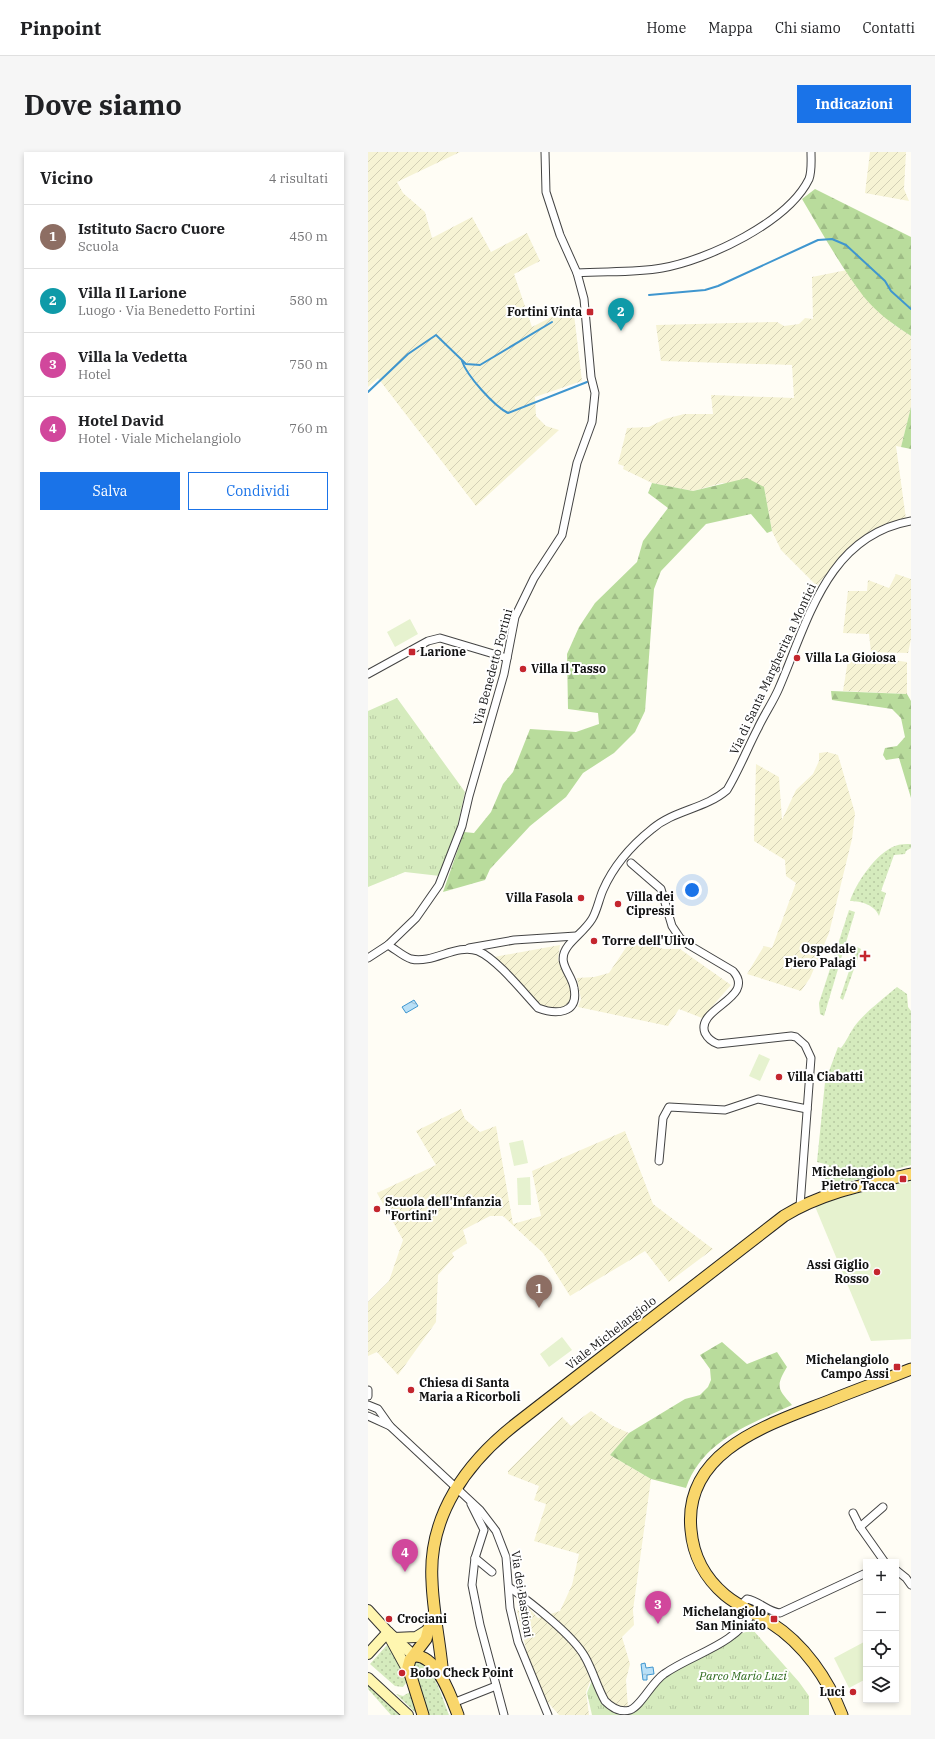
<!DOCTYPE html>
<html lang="it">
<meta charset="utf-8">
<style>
body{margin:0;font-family:"IBM Plex Serif",serif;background:#f6f6f6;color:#202124}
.controls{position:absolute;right:12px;bottom:12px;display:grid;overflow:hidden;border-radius:0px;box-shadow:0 2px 6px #0003}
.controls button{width:36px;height:36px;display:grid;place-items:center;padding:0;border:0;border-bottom:1px solid #e0e0e0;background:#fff;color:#202124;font:20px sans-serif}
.you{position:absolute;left:324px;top:738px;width:14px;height:14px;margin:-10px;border:3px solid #fff;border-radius:50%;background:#1a73e8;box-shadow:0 0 0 6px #1a73e833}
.badge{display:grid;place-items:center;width:26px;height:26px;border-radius:50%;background:#1a73e8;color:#fff;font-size:13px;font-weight:700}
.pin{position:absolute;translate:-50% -33px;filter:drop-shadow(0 1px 2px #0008)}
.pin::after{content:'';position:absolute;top:21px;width:14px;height:12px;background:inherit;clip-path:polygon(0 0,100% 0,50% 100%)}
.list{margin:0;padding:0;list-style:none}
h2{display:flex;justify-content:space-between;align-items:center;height:52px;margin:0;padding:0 16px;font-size:17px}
h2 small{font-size:13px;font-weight:400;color:#757577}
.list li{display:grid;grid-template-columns:26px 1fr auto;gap:12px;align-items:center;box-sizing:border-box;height:64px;padding:0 16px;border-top:1px solid #e0e0e0}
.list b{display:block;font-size:15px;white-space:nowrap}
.list p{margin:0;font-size:13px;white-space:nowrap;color:#757577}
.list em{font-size:13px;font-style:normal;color:#757577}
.actions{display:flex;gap:8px;padding:12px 16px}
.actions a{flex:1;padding:9px 0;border:1px solid #1a73e8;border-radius:0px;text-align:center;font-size:14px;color:#1a73e8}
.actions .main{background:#1a73e8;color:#fff}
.icon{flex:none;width:22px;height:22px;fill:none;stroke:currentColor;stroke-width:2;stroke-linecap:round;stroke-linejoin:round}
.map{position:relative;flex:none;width:543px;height:1563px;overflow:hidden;border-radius:0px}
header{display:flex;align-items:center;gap:24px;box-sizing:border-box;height:56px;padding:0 20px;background:#fff;border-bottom:1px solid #e0e0e0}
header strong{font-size:19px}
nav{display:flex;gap:22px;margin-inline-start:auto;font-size:14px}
.intro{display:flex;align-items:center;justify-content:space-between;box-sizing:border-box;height:96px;padding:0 24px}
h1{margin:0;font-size:28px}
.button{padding:10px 18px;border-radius:0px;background:#1a73e8;color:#fff;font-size:14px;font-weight:700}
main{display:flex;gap:24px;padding:0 24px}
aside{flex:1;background:#fff;border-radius:0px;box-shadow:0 2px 6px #0003}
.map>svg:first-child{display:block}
</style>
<header>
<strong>Pinpoint</strong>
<nav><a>Home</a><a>Mappa</a><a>Chi siamo</a><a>Contatti</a></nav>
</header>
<div class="intro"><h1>Dove siamo</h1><a class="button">Indicazioni</a></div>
<main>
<aside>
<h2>Vicino<small>4 risultati</small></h2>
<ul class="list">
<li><span class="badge" style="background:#8d6e63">1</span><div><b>Istituto Sacro Cuore</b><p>Scuola</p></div><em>450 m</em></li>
<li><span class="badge" style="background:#0f9aa8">2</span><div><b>Villa Il Larione</b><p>Luogo · Via Benedetto Fortini</p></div><em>580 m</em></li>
<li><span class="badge" style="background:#d1479c">3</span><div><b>Villa la Vedetta</b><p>Hotel</p></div><em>750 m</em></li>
<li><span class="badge" style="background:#d1479c">4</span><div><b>Hotel David</b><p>Hotel · Viale Michelangiolo</p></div><em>760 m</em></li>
</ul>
<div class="actions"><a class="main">Salva</a><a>Condividi</a></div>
</aside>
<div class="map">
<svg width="543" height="1563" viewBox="0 0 543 1563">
<defs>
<pattern id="farmland-furrows" width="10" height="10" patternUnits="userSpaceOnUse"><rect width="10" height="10" fill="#f6f3d4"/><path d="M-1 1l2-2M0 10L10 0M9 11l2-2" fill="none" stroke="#d2cfb5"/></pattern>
<pattern id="grass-dots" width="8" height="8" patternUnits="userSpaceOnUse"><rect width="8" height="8" fill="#d5ebbd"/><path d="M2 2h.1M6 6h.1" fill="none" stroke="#b6c8a1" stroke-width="1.8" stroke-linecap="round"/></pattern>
<pattern id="forest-firs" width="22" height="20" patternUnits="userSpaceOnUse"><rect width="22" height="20" fill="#b9dc9c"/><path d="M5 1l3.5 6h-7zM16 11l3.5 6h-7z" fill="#9ebc85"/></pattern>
<pattern id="park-tufts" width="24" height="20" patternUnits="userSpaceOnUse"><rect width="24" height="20" fill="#d5ebbd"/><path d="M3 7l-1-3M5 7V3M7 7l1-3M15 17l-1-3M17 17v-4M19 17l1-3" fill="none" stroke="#b6c8a1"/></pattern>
<pattern id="water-ripples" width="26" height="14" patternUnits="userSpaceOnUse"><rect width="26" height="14" fill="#b9e0f7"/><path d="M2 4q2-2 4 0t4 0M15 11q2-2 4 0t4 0" fill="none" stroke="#9ebfd3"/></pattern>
</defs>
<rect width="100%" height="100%" fill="#fffdf5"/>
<g fill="url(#farmland-furrows)">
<path d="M 0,0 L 92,0 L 29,30 L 35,41 L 57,60 L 64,86 L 104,65 L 123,100 L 159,81 L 172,109 L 146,122 L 164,175 L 205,154 L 214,229 L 167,245 L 168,264 L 178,274 L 191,278 L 108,354 L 10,226 L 0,235 Z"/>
<path d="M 502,0 L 538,0 L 536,37 L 541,49 L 497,41 Z"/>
<path d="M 479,118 L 497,145 L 525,172 L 543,184 L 543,255 L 533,295 L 528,294 L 538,367 L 513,374 L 488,391 L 473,404 L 449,434 L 413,398 L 404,379 L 396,335 L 354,331 L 325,339 L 284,331 L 255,317 L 256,314 L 250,312 L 259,276 L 281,275 L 297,267 L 316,262 L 345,262 L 343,243 L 426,246 L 424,213 L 293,209 L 288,173 L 409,170 L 416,174 L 431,172 L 437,166 L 445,167 L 444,125 Z"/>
<path d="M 528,422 L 543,427 L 543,487 L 540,501 L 503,500 L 501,482 L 475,481 L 480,439 L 499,439 L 500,428 L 521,436 Z"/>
<path d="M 481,502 L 539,510 L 539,542 L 475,539 Z"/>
<path d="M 459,600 L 470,603 L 487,661 L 484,687 L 461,781 L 442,826 L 433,839 L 379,822 L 396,794 L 404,796 L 428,731 L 418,724 L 417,708 L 386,689 L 388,612 L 411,625 L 414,668 L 428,638 L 445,622 L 451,609 L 451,601 Z"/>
<path d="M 265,789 L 296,797 L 312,797 L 363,833 L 334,866 L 311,857 L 300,874 L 210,855 L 213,847 L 209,826 L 226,825 L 241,821 L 261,791 Z"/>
<path d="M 192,793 L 190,807 L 193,816 L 203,834 L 204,841 L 201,851 L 196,857 L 176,856 L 126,805 Z"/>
<path d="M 93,957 L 97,967 L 112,980 L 128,974 L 145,1072 L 173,1064 L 164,1019 L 257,979 L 285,1052 L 345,1097 L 301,1130 L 277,1099 L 202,1144 L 175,1101 L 135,1064 L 122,1064 L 95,1078 L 99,1091 L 84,1101 L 86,1105 L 70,1123 L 68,1170 L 30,1223 L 9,1200 L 0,1204 L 0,1150 L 21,1129 L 35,1088 L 9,1041 L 68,1013 L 48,979 Z"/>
<path d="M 223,1259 L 245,1274 L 261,1281 L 242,1303 L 283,1327 L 265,1458 L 266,1473 L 254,1485 L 262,1512 L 258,1528 L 260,1556 L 251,1555 L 239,1548 L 229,1524 L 223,1527 L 218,1540 L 221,1563 L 191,1563 L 177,1547 L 161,1510 L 149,1458 L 160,1455 L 170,1466 L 192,1459 L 204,1433 L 211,1402 L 166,1389 L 178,1352 L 166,1348 L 171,1334 L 140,1322 L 140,1319 L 194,1265 L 203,1274 Z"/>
</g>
<g fill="url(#grass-dots)">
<path d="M 543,692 L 543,696 L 538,699 L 537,702 L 526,703 L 513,739 L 518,741 L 511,764 C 507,753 493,749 482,749 C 488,731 508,701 527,694 C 532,692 538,692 543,692 Z"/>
<path d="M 481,758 L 487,760 L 456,864 L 452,862 L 451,851 Z"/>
<path d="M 489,795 L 493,797 L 475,848 L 472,846 Z"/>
<path d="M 529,835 L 539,842 L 540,855 L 543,859 L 543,1013 L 454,1037 L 461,1013 L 449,1010 L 457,930 L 470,895 L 473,896 C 478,890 481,882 486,875 C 496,861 515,847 529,835 Z"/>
<path d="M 19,1493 L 38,1524 L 38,1531 L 35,1535 L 27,1534 L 2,1512 Z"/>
<path d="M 48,1510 C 66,1512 75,1549 81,1563 L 60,1563 L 45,1519 L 45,1513 Z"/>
<path d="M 0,1532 L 36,1563 L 23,1563 L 0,1537 Z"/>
<path d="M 42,1540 L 50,1563 L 28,1542 L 35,1544 Z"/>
</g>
<g fill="url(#forest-firs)">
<path d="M 447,37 L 543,85 L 543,184 C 526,173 509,161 496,145 C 473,115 453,79 434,47 Z"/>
<path d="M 543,255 L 543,297 L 533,295 Z"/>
<path d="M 379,326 L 396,335 L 404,379 L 399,381 L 383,362 L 338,372 L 293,419 L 286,437 L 277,559 L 267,580 L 246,601 L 215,621 L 198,645 L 162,674 L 122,717 L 117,728 L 75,740 L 96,680 L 106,681 L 123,660 L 135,632 L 145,620 L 162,577 L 208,580 L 231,572 L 230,561 L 200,557 L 199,502 L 211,475 L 227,451 L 269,410 L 275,389 L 300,356 L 280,341 L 284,331 L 325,339 Z"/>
<path d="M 463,539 L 539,542 L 543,549 L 543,646 L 531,606 L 518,608 L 515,603 L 517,596 L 529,594 L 537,585 L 533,566 L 524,557 L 464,548 Z"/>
<path d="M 354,1190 L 379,1212 L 409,1200 L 419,1215 C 407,1235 410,1237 424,1253 C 382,1272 334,1289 318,1336 L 283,1327 L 242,1303 L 261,1281 L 317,1247 L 332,1243 L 340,1235 L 343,1228 L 342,1217 L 332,1203 Z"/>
</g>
<g fill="url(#park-tufts)">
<path d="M 29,546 L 97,640 L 89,676 L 72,724 L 37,720 L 0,735 L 0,559 Z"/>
<path d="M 385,1478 L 431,1530 L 441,1544 L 441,1563 L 224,1563 L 219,1541 L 224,1528 L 231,1544 L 257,1561 L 296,1524 L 371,1482 Z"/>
</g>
<g fill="#e6f2cf">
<path d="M 42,467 L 50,482 L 27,495 L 19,480 Z"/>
<path d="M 391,902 L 402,907 L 392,929 L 381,924 Z"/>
<path d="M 155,988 L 160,1011 L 146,1014 L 141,991 Z"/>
<path d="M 162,1025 L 163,1053 L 150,1053 L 149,1026 Z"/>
<path d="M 543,1028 L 543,1187 L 503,1189 L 446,1052 Z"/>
<path d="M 194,1185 L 204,1198 L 181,1215 L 172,1202 Z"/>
<path d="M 496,1490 L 498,1494 L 498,1527 L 481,1536 L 466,1506 Z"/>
</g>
<g fill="url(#water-ripples)" stroke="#3f96cf">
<path d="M 46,848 L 50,854 L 38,861 L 34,855 Z"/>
<path d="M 277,1511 L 278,1516 L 285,1515 L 286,1522 L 279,1523 L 279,1528 L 275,1528 L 273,1512 Z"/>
</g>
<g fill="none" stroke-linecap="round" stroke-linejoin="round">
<g stroke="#3f96cf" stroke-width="2">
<path d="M 281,143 L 337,138 L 350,134 L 450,88 L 464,87 L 478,93 L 517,129 L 523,139 L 543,157"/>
<path d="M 94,209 C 99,224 126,254 140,261 L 219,230"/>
<path d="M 0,240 L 40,202 L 68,183 L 98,212 L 112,213 L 184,170"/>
</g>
<defs>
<g id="street">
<path d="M 209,121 C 237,119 266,121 294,116 C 340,108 420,70 441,27 C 444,19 443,8 443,0"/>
<path d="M 0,522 L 60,489 L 72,486 L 139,506"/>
<path d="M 263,711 L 293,737 L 304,774 L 312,786 L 321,793 L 365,819 C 389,846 327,856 337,881 C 340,887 344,890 350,892 L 423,884 L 428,885 L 437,893 L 443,906 L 432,1054"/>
<path d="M 20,793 C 27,797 36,805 43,807 C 66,812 88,791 110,799 C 129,807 155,840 170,856 C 188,863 211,862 206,836 C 204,821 187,811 200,794 C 207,785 218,777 224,767 C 229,759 231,747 235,738 C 245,715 264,693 284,677 C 306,658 337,657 359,638 C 371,618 379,597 390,576 C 396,563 405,550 411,536 C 440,469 459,384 543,369"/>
<path d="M 101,796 L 146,788 L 208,784"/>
<path d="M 0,806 L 20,793 L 48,766 L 71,733 L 94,674 L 101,644 L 136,522 L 147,465 L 166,426 L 194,383 L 209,311 L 224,270 L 227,241 L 223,225 L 216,147 L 209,121 L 192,83 L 178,40 L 177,0"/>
<path d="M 291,1009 L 295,966 L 301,955 L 357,958 L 390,947 L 439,957"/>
<path d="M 0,1238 L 0,1244"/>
<path d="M 0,1253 L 10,1257 L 22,1274 L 112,1358 L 128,1379 L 138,1405 L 142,1456 L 150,1490 L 180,1563"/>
<path d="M 0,1264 L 22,1274"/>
<path d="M 103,1352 L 116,1378 L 107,1406 L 104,1433 L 112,1473 L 136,1563"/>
<path d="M 485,1361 L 492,1375 L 516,1409"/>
<path d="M 492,1375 L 515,1355"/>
<path d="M 107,1406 L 124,1420"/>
<path d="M 528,1418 L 538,1426 L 543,1433"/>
<path d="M 141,1435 C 162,1450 205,1483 217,1505 C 225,1519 229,1535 237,1549 C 244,1556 252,1561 262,1558 C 273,1554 284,1530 296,1522 C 326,1501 366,1494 385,1460"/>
<path d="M 373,1453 L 379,1447 C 391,1449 400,1460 412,1461 L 498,1421"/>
<path d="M 85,1551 L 128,1534"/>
</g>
<g id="secondary">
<path d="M 0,1458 L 20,1480 L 46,1504"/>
<path d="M 22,1486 L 40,1519"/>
<path d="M 26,1486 L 48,1485 L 61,1477"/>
<path d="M 0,1502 L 20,1480"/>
<path d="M 0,1526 L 40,1563"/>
</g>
<g id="primary">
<path d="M 46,1504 C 69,1502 84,1547 90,1563"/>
<path d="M 75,1526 C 73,1494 65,1462 64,1429 C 60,1363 99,1310 149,1271 L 416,1064 C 455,1040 499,1032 543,1022"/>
<path d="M 55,1563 L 40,1515 L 42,1508 L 58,1487 L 64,1464"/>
<path d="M 474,1563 C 460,1527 436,1492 403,1471 C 388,1462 370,1454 357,1443 C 337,1426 325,1403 323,1378 C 315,1301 396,1274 453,1252 C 483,1240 513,1229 543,1217"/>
</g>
</defs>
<use href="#street" stroke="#444" stroke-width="9"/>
<use href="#secondary" stroke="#333" stroke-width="12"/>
<use href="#primary" stroke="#222" stroke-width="13"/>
<use href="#street" stroke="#fff" stroke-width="7"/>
<use href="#secondary" stroke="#fff6b0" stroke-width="10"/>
<use href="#primary" stroke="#f9d66b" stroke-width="11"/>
</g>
<g fill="#c4262e" stroke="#fff" stroke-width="1.5">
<rect x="218" y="156" width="8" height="8" rx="2"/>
<rect x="40" y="496" width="8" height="8" rx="2"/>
<circle cx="429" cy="506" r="4"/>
<circle cx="155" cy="517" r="4"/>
<circle cx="213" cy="746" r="4"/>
<circle cx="250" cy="752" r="4"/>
<circle cx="226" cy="789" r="4"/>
<path d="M495 798h4v4h4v4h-4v4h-4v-4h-4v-4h4z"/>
<circle cx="411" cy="925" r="4"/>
<rect x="531" y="1023" width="8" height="8" rx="2"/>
<circle cx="9" cy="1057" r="4"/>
<circle cx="509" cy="1120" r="4"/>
<rect x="525" y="1211" width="8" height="8" rx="2"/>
<circle cx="43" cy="1238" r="4"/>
<circle cx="21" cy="1467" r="4"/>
<rect x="402" y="1463" width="8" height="8" rx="2"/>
<circle cx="34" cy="1521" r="4"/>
<circle cx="485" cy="1540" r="4"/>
</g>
<g text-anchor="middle" stroke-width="4" stroke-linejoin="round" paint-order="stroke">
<g font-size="12" font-weight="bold" fill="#111" stroke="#fff" text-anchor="start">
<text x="214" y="164" text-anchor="end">Fortini Vinta</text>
<text x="52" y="504">Larione</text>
<text x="437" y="510">Villa La Gioiosa</text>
<text x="163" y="521">Villa Il Tasso</text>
<text x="258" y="749">Villa dei<tspan x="258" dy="14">Cipressi</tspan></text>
<text x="205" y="750" text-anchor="end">Villa Fasola</text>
<text x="234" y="793">Torre dell'Ulivo</text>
<text x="488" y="801" text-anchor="end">Ospedale<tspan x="488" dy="14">Piero Palagi</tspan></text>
<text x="419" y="929">Villa Ciabatti</text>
<text x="527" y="1024" text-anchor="end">Michelangiolo<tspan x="527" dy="14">Pietro Tacca</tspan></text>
<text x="17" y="1054">Scuola dell'Infanzia<tspan x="17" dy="14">"Fortini"</tspan></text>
<text x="501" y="1117" text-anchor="end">Assi Giglio<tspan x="501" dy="14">Rosso</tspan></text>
<text x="521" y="1212" text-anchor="end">Michelangiolo<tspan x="521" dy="14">Campo Assi</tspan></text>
<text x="51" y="1235">Chiesa di Santa<tspan x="51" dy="14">Maria a Ricorboli</tspan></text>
<text x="398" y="1464" text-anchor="end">Michelangiolo<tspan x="398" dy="14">San Miniato</tspan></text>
<text x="29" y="1471">Crociani</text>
<text x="42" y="1525">Bobo Check Point</text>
<text x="477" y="1544" text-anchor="end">Luci</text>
</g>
<g font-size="12" fill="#111" stroke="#fff">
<text transform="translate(125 515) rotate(-75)" y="4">Via Benedetto Fortini</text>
<text transform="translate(405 517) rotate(-65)" y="4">Via di Santa Margherita a Montici</text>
<text transform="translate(243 1181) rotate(-38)" y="4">Viale Michelangiolo</text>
<text transform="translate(154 1442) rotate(81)" y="4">Via dei Bastioni</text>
</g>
<g font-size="12" font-style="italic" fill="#2f6b1f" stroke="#fff">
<text x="375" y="1528">Parco Mario Luzi</text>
</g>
</g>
</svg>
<div class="controls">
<button>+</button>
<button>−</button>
<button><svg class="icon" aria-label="locate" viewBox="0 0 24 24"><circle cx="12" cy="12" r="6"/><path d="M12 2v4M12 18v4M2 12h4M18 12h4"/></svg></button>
<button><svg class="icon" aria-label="layers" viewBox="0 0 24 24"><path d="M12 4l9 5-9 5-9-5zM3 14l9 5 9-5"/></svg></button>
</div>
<div class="you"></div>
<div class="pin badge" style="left:171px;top:1156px;background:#8d6e63">1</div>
<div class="pin badge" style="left:253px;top:179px;background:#0f9aa8">2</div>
<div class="pin badge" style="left:290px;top:1472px;background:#d1479c">3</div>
<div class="pin badge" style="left:37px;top:1420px;background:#d1479c">4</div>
</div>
</main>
